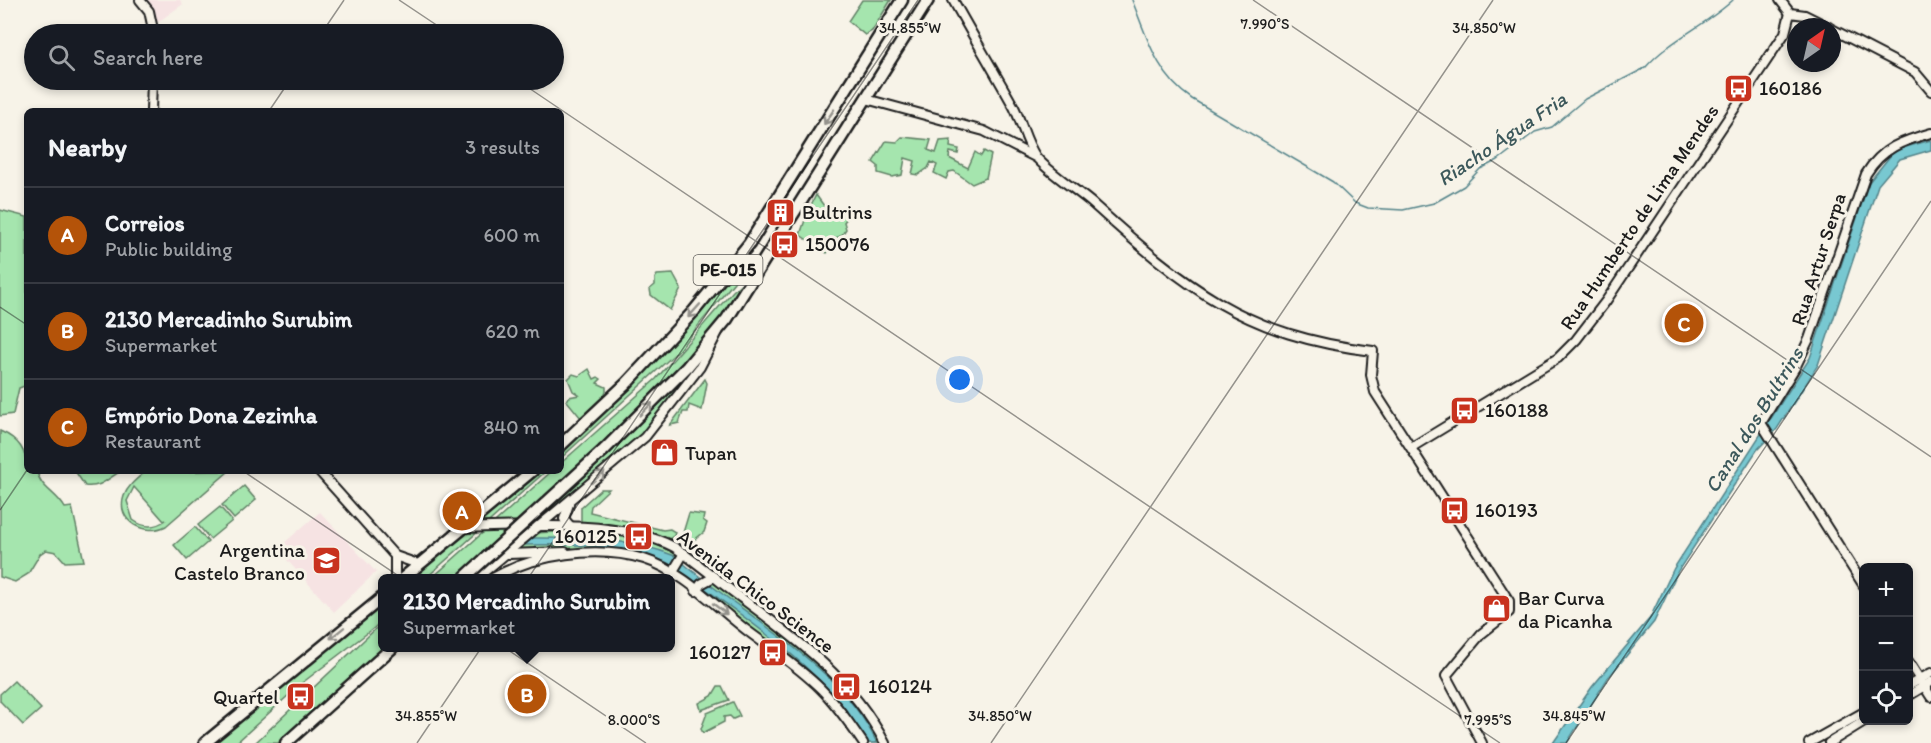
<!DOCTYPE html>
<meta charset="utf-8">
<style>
body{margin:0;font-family:Itim,sans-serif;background:#20242c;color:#f1f3f6}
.controls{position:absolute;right:18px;bottom:18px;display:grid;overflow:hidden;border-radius:9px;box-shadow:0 3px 9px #0003}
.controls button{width:54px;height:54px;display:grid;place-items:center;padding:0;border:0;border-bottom:2px solid #363941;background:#171b24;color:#f1f3f6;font:30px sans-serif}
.compass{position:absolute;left:1787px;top:18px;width:54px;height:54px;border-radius:50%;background:#171b24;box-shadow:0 3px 9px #0003;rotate:34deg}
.you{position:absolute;left:960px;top:380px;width:21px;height:21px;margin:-15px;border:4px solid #fff;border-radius:50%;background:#1a73e8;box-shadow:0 0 0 9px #1a73e833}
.badge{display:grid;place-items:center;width:39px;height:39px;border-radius:50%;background:#b45309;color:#fff;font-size:20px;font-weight:700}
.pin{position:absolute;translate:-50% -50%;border:3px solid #fff;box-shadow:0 2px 6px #0006}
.popup{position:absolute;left:378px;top:574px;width:297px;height:78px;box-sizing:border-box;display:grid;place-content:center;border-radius:9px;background:#171b24;filter:drop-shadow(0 2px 4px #0005);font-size:20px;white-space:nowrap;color:#9ea1a6}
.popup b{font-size:22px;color:#f1f3f6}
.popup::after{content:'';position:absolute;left:50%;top:100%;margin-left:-12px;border:12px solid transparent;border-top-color:#171b24}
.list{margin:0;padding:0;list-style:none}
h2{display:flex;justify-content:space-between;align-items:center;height:78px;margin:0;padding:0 24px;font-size:26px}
h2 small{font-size:20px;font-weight:400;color:#9ea1a6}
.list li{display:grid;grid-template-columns:39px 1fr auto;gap:18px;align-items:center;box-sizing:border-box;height:96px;padding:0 24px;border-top:2px solid #363941}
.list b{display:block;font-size:22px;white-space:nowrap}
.list p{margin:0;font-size:20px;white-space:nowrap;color:#9ea1a6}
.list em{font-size:20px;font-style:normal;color:#9ea1a6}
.icon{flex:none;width:33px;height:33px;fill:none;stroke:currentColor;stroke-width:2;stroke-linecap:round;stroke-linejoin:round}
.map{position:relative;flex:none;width:1931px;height:743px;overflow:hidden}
.search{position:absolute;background:#171b24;box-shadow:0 3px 9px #0003;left:24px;top:24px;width:540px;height:66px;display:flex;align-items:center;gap:15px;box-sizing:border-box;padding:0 21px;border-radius:33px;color:#9ea1a6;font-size:22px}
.panel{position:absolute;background:#171b24;box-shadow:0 3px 9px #0003;left:24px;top:108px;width:540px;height:366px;border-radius:9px}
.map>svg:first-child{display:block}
</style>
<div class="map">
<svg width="1931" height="743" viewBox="0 0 1931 743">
<rect width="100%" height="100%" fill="#f7f3e8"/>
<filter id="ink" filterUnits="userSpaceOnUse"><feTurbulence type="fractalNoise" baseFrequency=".0167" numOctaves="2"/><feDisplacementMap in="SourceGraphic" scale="12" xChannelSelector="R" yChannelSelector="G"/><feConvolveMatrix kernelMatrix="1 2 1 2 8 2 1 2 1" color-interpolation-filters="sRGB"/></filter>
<g filter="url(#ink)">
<g fill="#f6e3e3">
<path d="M 143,0 L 180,0 L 183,4 L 158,22 Z"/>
<path d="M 320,512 L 376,572 L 334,612 L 277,549 Z"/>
</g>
<g fill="#a5e5ae" stroke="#608065" stroke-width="1.5" fill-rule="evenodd">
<path d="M 862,0 L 891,0 L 872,31 L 865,35 L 848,21 Z"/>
<path d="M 902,137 L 931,140 L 928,150 L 936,153 L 940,141 L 951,140 L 950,147 L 959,149 L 958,154 L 950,152 L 949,158 L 968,168 L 975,152 L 981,156 L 984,151 L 991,155 L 986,178 L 972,184 L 954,171 L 949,172 L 946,179 L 934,173 L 937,165 L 931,162 L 928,168 L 918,175 L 912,174 L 915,161 L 905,158 L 902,175 L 892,177 L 878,173 L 878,166 L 873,162 L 886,141 L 897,142 Z"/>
<path d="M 816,195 L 827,210 L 834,207 L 836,212 L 841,214 L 844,211 L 850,214 L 844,222 L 846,229 L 841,236 L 830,240 L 828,244 L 831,248 L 827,253 L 800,235 L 805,220 L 812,218 L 810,207 Z"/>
<path d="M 0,210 L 27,217 L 27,385 L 19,388 L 13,414 L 0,416 Z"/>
<path d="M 754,242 L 734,282 L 677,352 L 561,458 L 561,448 Z"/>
<path d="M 759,267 L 708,339 L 620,429 L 500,536 L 458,578 L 432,578 L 552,471 L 561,471 L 561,463 L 656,379 L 733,291 Z"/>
<path d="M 673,274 L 681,289 L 670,310 L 651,295 L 650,289 L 655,285 L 655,278 L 657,275 Z"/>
<path d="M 696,359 L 702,363 L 646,435 L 536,527 L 524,526 Z"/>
<path d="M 589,369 L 594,379 L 598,377 L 601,379 L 597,383 L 606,387 L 606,391 L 601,401 L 581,418 L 567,401 L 569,397 L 579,395 L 573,391 L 568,379 L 573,374 L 579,376 Z"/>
<path d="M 705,379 L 707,383 L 702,410 L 689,405 L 688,412 L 683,412 L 679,423 L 670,425 Z"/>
<path d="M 0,431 C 19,439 27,451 27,471 L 37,471 C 40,488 57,493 65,508 L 72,507 L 84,561 L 65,562 L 56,552 L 46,550 L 40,554 L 28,574 L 15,582 L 0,577 Z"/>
<path d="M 75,471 L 121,471 C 108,478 102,488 85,486 Z"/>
<path d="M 146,471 L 152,472 L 229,471 L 166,526 C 145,537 115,521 124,496 C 128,485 138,478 146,471 ZM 134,487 L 164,521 L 166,520 C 155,528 144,528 133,520 L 127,501 Z"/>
<path d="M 535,471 L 546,471 L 426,578 L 407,578 Z"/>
<path d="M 244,486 L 256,500 L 234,519 L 222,505 Z"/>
<path d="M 601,489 L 609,489 L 591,506 L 590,512 L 663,530 L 670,529 L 675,532 L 674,536 L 669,539 L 639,528 L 581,524 L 581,507 Z"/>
<path d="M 220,507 L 232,521 L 210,539 L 198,525 Z"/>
<path d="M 689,513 L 704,515 L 703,520 L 707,523 L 704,532 L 693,541 L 682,536 Z"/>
<path d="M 195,527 L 208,542 L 187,560 L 174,545 Z"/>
<path d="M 570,531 L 644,539 L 681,556 L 673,570 L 640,555 L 520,551 L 520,545 L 534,533 Z"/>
<path d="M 711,581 L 811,655 L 851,693 L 883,743 L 865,743 L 836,702 L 699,591 Z"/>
<path d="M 383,601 L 383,619 L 374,628 L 302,683 L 236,743 L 215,743 Z"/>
<path d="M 383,622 L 383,648 L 389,648 L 284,743 L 255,743 Z"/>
<path d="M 14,681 L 41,709 L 23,725 L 0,701 L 0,694 Z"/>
<path d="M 718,686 L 722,686 L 729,700 L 701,710 L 699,703 L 712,696 Z"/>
<path d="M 733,702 L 740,716 L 733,719 L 730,716 L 724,717 L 724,722 L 703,733 L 701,729 L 707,713 Z"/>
</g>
<g fill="#78c8d1" stroke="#538389" stroke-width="1.5">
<path d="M 1931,140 L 1931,150 L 1900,159 L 1878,185 L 1818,365 L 1777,429 L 1757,450 L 1678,571 L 1654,622 L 1608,678 L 1567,743 L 1553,743 L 1592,687 L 1650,618 L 1674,568 L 1810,358 L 1869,182 L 1895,150 Z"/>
<path d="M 531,538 C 580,538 629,537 675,556 C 739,614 839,662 877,743 L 868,743 C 824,667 742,616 672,565 C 627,543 574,544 525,545 Z"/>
</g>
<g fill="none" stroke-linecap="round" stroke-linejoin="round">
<path stroke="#538389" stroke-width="1.5" d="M 1132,0 C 1147,37 1157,76 1192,99 L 1333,182 L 1355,203 L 1368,208 L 1403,210 L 1434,203 L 1464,186 L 1480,169 L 1498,160 L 1535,132 L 1552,127 L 1585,99 L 1645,68 C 1669,40 1705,26 1733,0"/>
<defs>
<g id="secondary">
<path d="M 140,0 L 149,11 L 154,34"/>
<path d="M 953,0 C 973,36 994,71 1014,107 C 1022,123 1026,143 1036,157 C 1048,172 1077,190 1093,204 C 1186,288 1245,336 1373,351 L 1371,375 L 1375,392 L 1509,601 L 1509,612 L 1481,634 L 1446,676 L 1482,743"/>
<path d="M 1780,0 L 1790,13"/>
<path d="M 1790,13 L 1805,15 L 1829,27"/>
<path d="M 1832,29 L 1915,72 L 1931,91"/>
<path d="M 866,99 L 984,131 L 1035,157"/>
<path d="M 151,111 L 152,80"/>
<path d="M 1412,447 L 1558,358 L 1576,340 L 1606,301 L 1785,33 L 1790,13"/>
<path d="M 319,471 L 395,556 L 418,564"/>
<path d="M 569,504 L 564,519 L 572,528"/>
<path d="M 464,528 C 525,526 620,519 674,547 C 697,562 718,581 740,597 C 798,640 851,678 885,743"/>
<path d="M 508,554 L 565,552"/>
<path d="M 395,556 L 395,578"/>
<path d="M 672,573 L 684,553"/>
<path d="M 477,578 L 645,437 L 700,367 L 718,332"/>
<path d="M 493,578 C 534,554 597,545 644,559 C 683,571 717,608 749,632 C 773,650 799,667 821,689 C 837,705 850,724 863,743"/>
<path d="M 1864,586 L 1761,423 L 1796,366 L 1809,339 L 1866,174 C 1882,148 1902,141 1931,133"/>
<path d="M 696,591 L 701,584 L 714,577"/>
<path d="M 1908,661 L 1931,697"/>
<path d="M 1908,686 L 1931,673"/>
<path d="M 1908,696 L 1931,682"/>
<path d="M 1809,743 L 1864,712"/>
<path d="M 1829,743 L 1866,720"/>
</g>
<g id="highway">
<path d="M 561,445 L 626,384 L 694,311 L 749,244 L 902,0"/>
<path d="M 604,450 L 687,367 L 727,319 L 928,0"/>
<path d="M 403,578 L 532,471"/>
<path d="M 205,743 L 383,597"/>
<path d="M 286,743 L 392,648"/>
</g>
</defs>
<use href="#secondary" stroke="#1c1c1c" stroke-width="12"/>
<use href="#highway" stroke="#1c1c1c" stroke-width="15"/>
<use href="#secondary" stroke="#f7f3e8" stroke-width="8"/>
<use href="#highway" stroke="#f7f3e8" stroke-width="10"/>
<defs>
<path id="highway-bridge" d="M 464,578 L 604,450"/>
</defs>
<use href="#highway-bridge" stroke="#1c1c1c" stroke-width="15" stroke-linecap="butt"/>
<use href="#highway-bridge" stroke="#f7f3e8" stroke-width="10"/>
</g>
<defs><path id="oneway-shaft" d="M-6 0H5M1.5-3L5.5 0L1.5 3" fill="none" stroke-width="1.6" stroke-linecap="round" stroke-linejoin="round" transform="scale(1.5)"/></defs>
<g stroke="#94928c">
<use href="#oneway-shaft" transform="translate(829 117) rotate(124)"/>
<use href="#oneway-shaft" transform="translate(694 311) rotate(132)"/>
<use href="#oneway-shaft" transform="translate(646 409) rotate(-45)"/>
<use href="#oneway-shaft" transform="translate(598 477) rotate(-42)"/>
<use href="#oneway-shaft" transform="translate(720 609) rotate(38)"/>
<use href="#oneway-shaft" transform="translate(337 633) rotate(141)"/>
</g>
</g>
<path fill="none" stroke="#1c1c1c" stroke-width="1.5" stroke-opacity="0.45" d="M 399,0 L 450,34M 1253,0 L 1931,457M 321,34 L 344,0M 517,80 L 1500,743M 269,111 L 290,80M 0,307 L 27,325M 243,471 L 646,743M 0,510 L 27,470M 417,743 L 918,0M 991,743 L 1493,0M 1566,743 L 1931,201"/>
<defs>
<symbol id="bus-square" viewBox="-11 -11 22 22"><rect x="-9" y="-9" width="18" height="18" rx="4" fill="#c8321e" stroke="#f7f3e8"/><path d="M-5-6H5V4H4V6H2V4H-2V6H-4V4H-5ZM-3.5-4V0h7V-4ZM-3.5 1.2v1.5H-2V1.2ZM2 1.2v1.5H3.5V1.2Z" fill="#fff"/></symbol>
<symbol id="building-square" viewBox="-11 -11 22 22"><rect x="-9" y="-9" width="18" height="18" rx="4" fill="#c8321e" stroke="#f7f3e8"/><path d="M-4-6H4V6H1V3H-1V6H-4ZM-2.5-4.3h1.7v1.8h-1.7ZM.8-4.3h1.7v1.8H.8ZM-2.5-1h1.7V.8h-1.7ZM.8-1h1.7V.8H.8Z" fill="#fff"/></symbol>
<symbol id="shop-square" viewBox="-11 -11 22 22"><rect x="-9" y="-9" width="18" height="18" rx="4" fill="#c8321e" stroke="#f7f3e8"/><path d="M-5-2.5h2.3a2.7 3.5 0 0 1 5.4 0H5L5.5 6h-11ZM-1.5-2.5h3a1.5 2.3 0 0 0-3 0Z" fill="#fff"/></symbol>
<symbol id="school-square" viewBox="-11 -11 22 22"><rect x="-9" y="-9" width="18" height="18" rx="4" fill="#c8321e" stroke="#f7f3e8"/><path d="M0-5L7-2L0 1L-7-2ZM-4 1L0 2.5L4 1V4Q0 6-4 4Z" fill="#fff"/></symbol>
</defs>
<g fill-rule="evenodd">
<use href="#bus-square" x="1722" y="72" width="33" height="33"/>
<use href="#building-square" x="764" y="196" width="33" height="33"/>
<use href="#bus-square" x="768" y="228" width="33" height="33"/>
<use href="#bus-square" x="1448" y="394" width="33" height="33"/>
<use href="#shop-square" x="648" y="436" width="33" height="33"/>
<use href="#bus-square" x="1438" y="494" width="33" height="33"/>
<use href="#bus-square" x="622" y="520" width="33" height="33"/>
<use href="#school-square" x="310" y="544" width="33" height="33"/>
<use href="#shop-square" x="1480" y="592" width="33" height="33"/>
<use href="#bus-square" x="756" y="636" width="33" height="33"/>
<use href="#bus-square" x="830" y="670" width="33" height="33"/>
<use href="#bus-square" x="284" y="680" width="33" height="33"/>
</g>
<g text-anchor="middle" stroke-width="6" stroke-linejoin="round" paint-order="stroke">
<rect fill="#f7f3e8" stroke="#5e5c59" stroke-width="1.5" x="693.5" y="255" width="69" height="30" rx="4.5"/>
<g font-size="18" font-weight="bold" fill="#1c1c1c">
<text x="728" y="276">PE-015</text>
</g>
<g font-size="20" fill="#1c1c1c" stroke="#f7f3e8" text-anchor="start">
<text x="1759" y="95">160186</text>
<text x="802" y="219">Bultrins</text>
<text x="805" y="251">150076</text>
<text x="1485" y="417">160188</text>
<text x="685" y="460">Tupan</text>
<text x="1475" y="517">160193</text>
<text x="617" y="543" text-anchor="end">160125</text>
<text x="305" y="557" text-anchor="end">Argentina<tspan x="305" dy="23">Castelo Branco</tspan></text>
<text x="1518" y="605">Bar Curva<tspan x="1518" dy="23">da Picanha</tspan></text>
<text x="751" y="659" text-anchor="end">160127</text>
<text x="868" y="693">160124</text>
<text x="279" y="704" text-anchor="end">Quartel</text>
</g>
<g font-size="20" fill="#1c1c1c" stroke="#f7f3e8">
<text transform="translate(1639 217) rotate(-56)" y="7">Rua Humberto de Lima Mendes</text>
<text transform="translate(1818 259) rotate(-72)" y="7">Rua Artur Serpa</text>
<text transform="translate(756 591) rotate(37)" y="7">Avenida Chico Science</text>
</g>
<g font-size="21" font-style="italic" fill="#3c585b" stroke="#f7f3e8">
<text transform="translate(1502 139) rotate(-34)" y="7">Riacho Água Fria</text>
<text transform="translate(1754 420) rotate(-58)" y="7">Canal dos Bultrins</text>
</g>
</g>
<g font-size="15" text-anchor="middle" fill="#1c1c1c" stroke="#f7f3e8" stroke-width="6" stroke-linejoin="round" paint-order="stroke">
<text x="1265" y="29">7.990°S</text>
<text x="910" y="33">34.855°W</text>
<text x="1484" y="33">34.850°W</text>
<text x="426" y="721">34.855°W</text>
<text x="1000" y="721">34.850°W</text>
<text x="1574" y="721">34.845°W</text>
<text x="634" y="725">8.000°S</text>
<text x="1488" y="725">7.995°S</text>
</g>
</svg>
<div class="controls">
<button>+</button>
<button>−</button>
<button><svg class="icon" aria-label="locate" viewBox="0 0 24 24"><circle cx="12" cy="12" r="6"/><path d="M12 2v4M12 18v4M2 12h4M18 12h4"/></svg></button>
</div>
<svg class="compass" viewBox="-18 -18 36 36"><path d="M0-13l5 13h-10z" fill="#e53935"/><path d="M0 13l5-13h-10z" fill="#9ea1a6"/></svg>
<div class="you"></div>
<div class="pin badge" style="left:462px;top:511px">A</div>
<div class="pin badge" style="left:527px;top:694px">B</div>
<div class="popup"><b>2130 Mercadinho Surubim</b>Supermarket</div>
<div class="pin badge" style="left:1684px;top:323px">C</div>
<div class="search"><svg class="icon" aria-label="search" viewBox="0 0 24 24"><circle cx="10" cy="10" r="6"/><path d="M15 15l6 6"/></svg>Search here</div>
<section class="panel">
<h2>Nearby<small>3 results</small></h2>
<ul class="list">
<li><span class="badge">A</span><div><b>Correios</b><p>Public building</p></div><em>600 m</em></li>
<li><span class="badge">B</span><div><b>2130 Mercadinho Surubim</b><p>Supermarket</p></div><em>620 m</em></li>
<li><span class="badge">C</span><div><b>Empório Dona Zezinha</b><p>Restaurant</p></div><em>840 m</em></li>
</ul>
</section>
</div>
